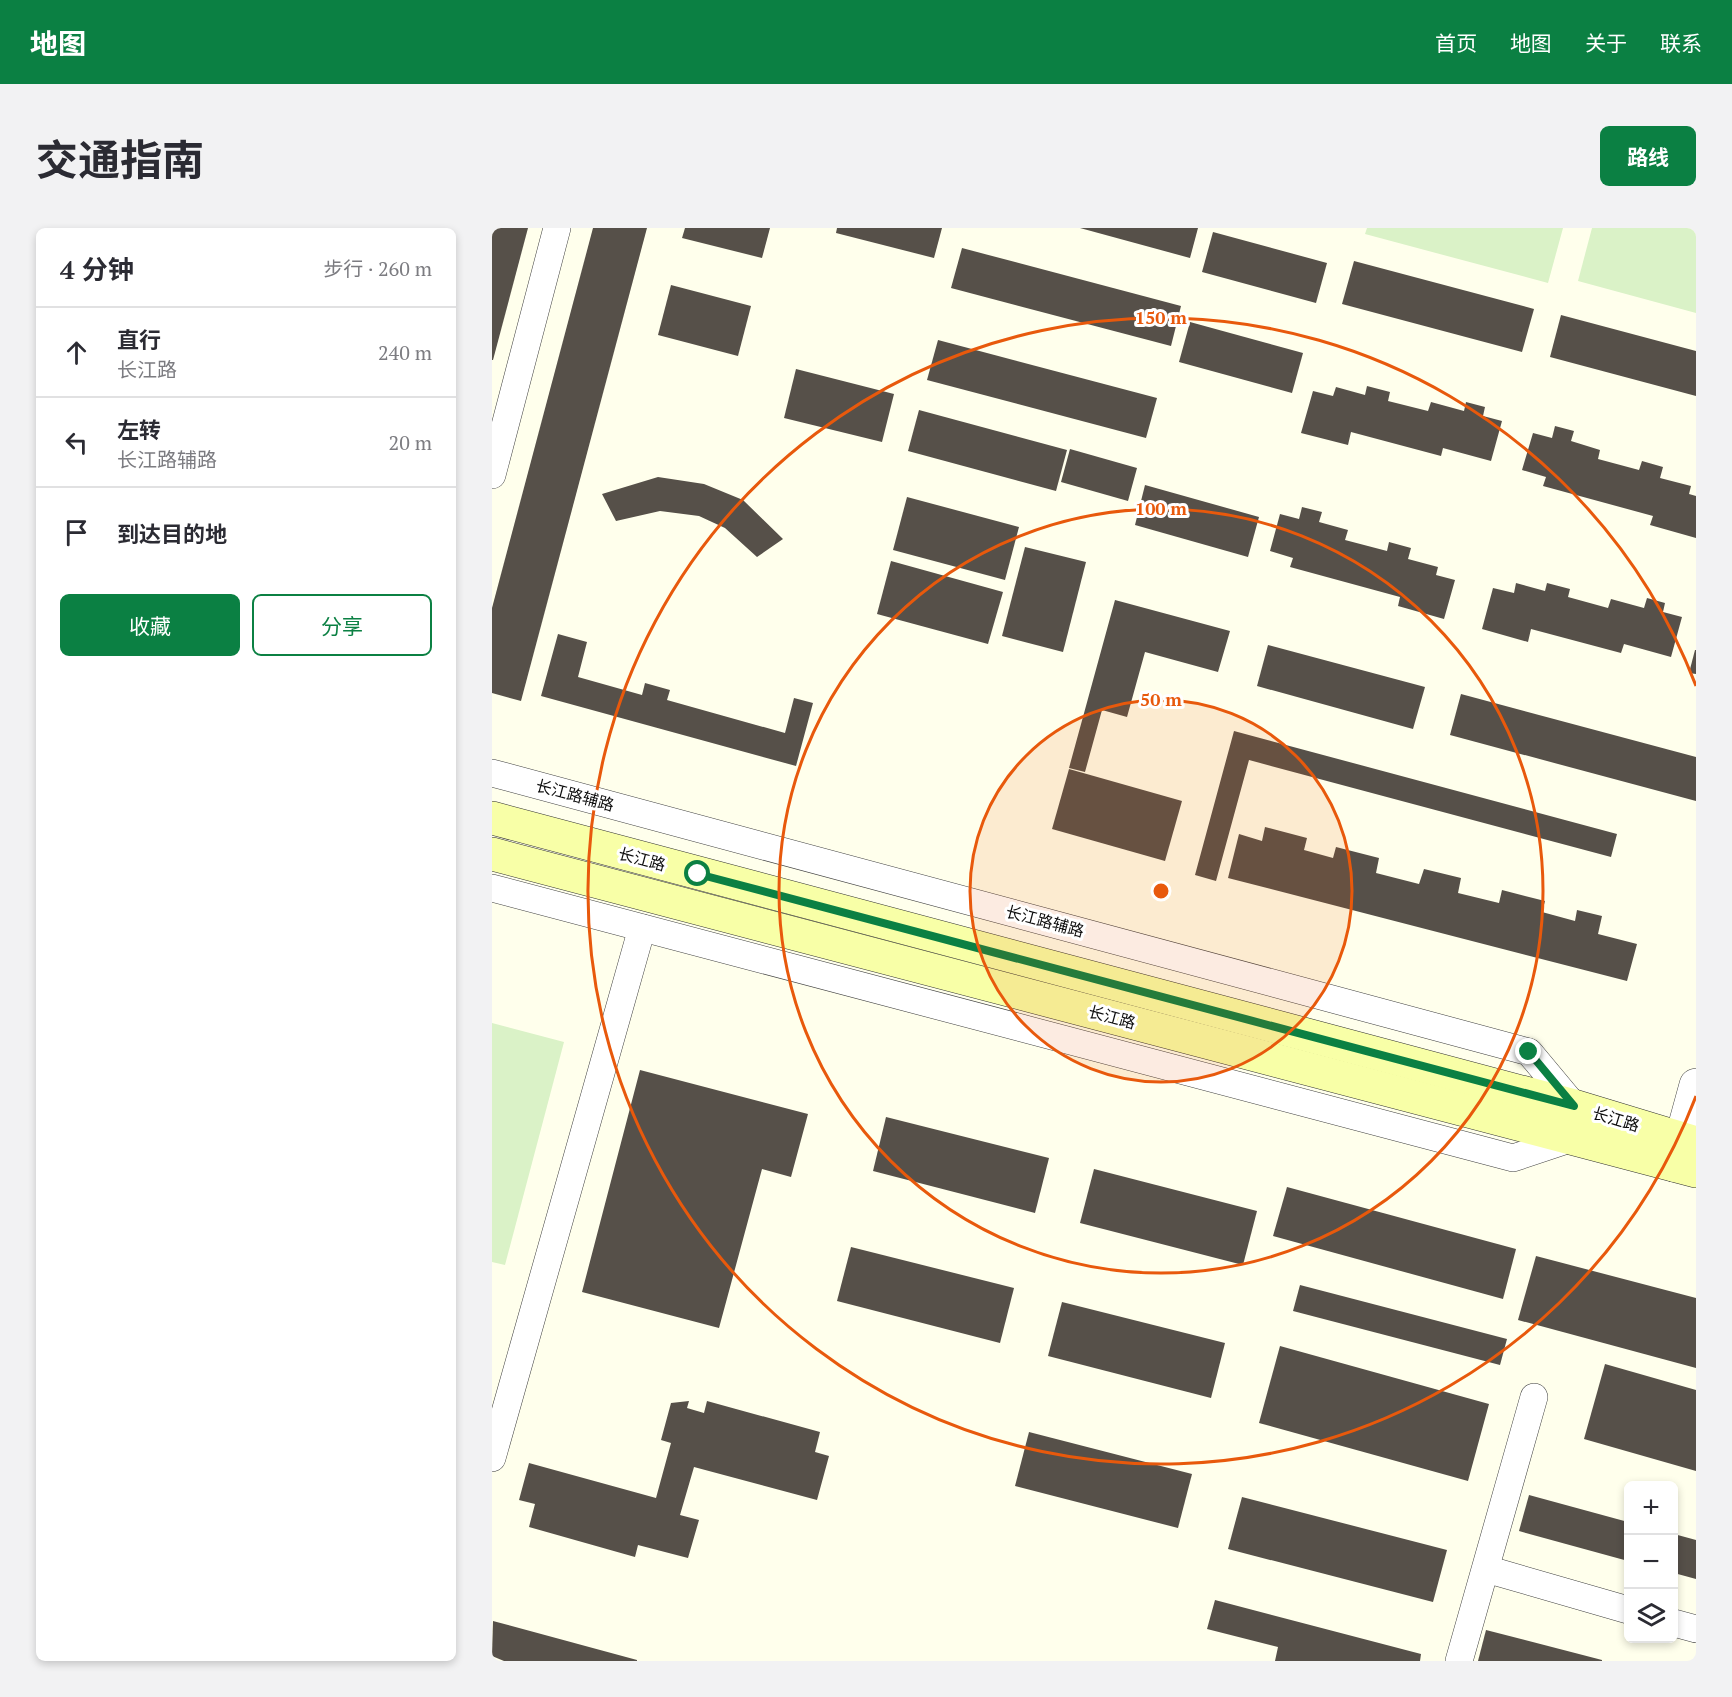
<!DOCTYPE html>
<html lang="zh">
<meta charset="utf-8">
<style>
body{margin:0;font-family:"PT Serif","Noto Sans SC",serif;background:#f2f2f3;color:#2b2b33}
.controls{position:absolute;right:18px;bottom:18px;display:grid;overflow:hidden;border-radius:9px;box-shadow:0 3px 9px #0003}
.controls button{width:54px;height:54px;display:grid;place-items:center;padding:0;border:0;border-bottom:2px solid #e1e1e2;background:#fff;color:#2b2b33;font:30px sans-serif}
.stop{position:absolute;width:18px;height:18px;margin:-14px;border:4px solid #0b8043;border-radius:50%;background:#fff}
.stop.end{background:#0b8043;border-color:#fff;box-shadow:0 2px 6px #0008}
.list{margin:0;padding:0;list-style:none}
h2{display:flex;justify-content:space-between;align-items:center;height:78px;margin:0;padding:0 24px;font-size:26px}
h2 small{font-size:20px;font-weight:400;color:#7c7c81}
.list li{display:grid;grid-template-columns:39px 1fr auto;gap:18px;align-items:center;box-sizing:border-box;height:90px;padding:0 24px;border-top:2px solid #e1e1e2}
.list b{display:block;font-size:22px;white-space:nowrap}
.list p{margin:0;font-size:20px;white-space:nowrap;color:#7c7c81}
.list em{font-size:20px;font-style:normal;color:#7c7c81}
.actions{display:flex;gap:12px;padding:18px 24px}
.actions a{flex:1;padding:14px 0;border:2px solid #0b8043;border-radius:9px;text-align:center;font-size:21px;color:#0b8043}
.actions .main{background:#0b8043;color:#fff}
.icon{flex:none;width:33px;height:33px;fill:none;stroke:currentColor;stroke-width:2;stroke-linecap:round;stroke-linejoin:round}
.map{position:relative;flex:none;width:1204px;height:1433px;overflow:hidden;border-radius:9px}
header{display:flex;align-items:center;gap:36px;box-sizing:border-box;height:84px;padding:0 30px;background:#0b8043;color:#fff}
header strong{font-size:28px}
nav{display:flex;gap:33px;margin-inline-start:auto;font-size:21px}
.intro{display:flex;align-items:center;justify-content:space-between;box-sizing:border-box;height:144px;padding:0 36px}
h1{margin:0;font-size:42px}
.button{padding:15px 27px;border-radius:9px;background:#0b8043;color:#fff;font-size:21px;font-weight:700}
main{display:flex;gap:36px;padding:0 36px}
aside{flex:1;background:#fff;border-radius:9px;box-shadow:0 3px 9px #0003}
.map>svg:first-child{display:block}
</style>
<header>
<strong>地图</strong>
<nav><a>首页</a><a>地图</a><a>关于</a><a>联系</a></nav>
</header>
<div class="intro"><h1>交通指南</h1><a class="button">路线</a></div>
<main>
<aside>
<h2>4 分钟<small>步行 · 260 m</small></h2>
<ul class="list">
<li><svg class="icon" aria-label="ahead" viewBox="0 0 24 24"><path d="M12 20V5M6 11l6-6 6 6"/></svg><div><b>直行</b><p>长江路</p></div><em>240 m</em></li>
<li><svg class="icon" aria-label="left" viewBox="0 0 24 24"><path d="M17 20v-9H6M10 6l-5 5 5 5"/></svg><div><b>左转</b><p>长江路辅路</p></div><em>20 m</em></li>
<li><svg class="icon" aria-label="arrive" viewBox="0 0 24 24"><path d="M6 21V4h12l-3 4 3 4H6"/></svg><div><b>到达目的地</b></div></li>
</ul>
<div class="actions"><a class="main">收藏</a><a>分享</a></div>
</aside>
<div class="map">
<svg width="1204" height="1433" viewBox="0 0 1204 1433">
<rect width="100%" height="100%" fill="#ffffec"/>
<g fill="#daf2c7">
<path d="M 875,0 L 1071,0 L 1056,55 L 873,6 Z"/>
<path d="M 1100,0 L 1204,0 L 1204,85 L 1086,53 Z"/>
<path d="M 0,795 L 72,814 L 13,1037 L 0,1034 Z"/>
</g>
<g fill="#565049">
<path d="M 0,0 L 36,0 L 1,132 L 0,132 Z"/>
<path d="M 101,0 L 155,0 L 29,473 L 0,465 L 0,380 Z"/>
<path d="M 193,0 L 278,0 L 270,30 L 190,10 Z"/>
<path d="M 345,0 L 450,0 L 442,30 L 344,5 Z"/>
<path d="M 588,0 L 706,0 L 698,30 Z"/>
<path d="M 721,4 L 835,35 L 824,75 L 710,44 Z"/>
<path d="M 470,20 L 689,78 L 679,118 L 459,60 Z"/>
<path d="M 862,33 L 1042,81 L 1030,124 L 850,76 Z"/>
<path d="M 179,57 L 259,78 L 246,128 L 166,107 Z"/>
<path d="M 1069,87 L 1204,123 L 1204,168 L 1058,129 Z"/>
<path d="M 698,94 L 811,125 L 800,165 L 687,134 Z"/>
<path d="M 446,112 L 665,170 L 654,210 L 435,152 Z"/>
<path d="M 304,141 L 402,166 L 390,214 L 292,190 Z"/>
<path d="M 875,158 L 898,164 L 896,173 L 936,183 L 939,174 L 972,183 L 974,174 L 993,179 L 991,188 L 1010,193 L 999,233 L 951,220 L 949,228 L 859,204 L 856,217 L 809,205 L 821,163 L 841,168 L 844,159 L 873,167 Z"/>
<path d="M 427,182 L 575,222 L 564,263 L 416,223 Z"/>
<path d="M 1063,198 L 1082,203 L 1079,213 L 1108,222 L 1106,231 L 1147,242 L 1150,233 L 1171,239 L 1168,250 L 1199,258 L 1197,266 L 1204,268 L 1204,310 L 1158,297 L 1161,288 L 1051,258 L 1054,249 L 1030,242 L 1041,205 L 1060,210 Z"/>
<path d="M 578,221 L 645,240 L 636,273 L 569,254 Z"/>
<path d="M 166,249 L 212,256 L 251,272 L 291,311 L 265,329 L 233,300 L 207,288 L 168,283 L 124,293 L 110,266 Z"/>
<path d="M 653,257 L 767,289 L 756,329 L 643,297 Z"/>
<path d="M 415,269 L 527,299 L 513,352 L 401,322 Z"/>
<path d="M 810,279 L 830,284 L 827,294 L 856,302 L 853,312 L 895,323 L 897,314 L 919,320 L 916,331 L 946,339 L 944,347 L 963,352 L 952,391 L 906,378 L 908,369 L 798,339 L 801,330 L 778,323 L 788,286 L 807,291 Z"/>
<path d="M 533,319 L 594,334 L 571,424 L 510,408 Z"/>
<path d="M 399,333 L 511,364 L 496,416 L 385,386 Z"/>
<path d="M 1024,355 L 1053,363 L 1055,355 L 1078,361 L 1076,369 L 1116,380 L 1119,371 L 1152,380 L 1155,370 L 1173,375 L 1171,384 L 1190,389 L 1179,429 L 1132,416 L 1129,425 L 1039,401 L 1036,414 L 990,401 L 1001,360 L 1022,365 Z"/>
<path d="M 623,372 L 738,403 L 726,444 L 653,424 L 635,489 L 610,482 L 593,544 L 577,540 Z"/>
<path d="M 66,406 L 95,414 L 86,449 L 150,467 L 153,455 L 178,462 L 175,472 L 293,505 L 302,470 L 321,475 L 304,538 L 49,468 Z"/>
<path d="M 776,417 L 933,459 L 921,501 L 765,458 Z"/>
<path d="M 1203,422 L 1204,422 L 1204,446 L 1197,445 Z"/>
<path d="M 969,466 L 1204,529 L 1204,573 L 958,507 Z"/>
<path d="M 742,503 L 1125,606 L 1119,629 L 757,532 L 724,653 L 703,647 Z"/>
<path d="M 577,541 L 690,573 L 673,633 L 560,601 Z"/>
<path d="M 773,599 L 815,610 L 812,622 L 841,630 L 844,619 L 887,630 L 884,645 L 927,656 L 932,641 L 969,650 L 966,665 L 1007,675 L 1010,662 L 1053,673 L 1050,684 L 1083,693 L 1085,682 L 1110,688 L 1106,706 L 1145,716 L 1135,753 L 736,650 L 747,606 L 770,613 Z"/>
<path d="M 148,842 L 316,886 L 299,949 L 270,941 L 227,1100 L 90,1064 Z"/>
<path d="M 394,889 L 557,930 L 543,985 L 381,943 Z"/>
<path d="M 602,941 L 765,983 L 751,1037 L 588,995 Z"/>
<path d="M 795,959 L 1024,1021 L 1011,1071 L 781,1008 Z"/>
<path d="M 359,1019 L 522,1060 L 508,1115 L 345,1073 Z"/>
<path d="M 1044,1028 L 1204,1070 L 1204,1140 L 1026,1092 Z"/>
<path d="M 808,1057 L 1015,1111 L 1008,1137 L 801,1083 Z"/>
<path d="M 570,1074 L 733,1115 L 719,1170 L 556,1128 Z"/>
<path d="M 788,1118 L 997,1176 L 976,1253 L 767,1195 Z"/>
<path d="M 1113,1136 L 1204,1162 L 1204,1243 L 1092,1211 Z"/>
<path d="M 197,1173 L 195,1180 L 212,1185 L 215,1173 L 328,1204 L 323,1224 L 337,1228 L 325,1272 L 202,1239 L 188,1287 L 207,1292 L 196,1330 L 146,1317 L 143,1329 L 37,1299 L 43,1276 L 27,1272 L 37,1235 L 164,1270 L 179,1215 L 169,1212 L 179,1175 Z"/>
<path d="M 537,1204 L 700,1246 L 686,1300 L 523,1258 Z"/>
<path d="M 1037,1267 L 1136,1294 L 1136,1333 L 1027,1303 Z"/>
<path d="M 750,1269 L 955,1322 L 941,1374 L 736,1321 Z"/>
<path d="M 1182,1306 L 1204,1312 L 1204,1351 L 1182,1345 Z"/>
<path d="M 723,1372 L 929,1426 L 928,1433 L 783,1433 L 786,1419 L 715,1401 Z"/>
<path d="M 1,1393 L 145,1432 L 145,1433 L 12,1433 L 0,1428 Z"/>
<path d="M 994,1402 L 1110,1432 L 1110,1433 L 986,1433 Z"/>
</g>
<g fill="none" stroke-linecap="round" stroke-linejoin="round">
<defs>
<g id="minor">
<path d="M 0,247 L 65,0"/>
<path d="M 0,545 L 1037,824 L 1082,878"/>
<path d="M 0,660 L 1021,930 L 1081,910"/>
<path d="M 0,1230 L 150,700"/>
<path d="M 994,1341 L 1136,1382"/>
<path d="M 1182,1395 L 1204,1401"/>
<path d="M 967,1433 L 1042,1169"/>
</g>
<path id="tertiary" d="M 1182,937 L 1204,857"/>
<g id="secondary">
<path d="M 0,590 L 1082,878 L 1204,915"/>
<path d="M 0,626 L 1204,943"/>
</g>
</defs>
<use href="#minor" stroke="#404040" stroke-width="28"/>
<use href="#tertiary" stroke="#404040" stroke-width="34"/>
<use href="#secondary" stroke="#2f2f2f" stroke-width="34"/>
<use href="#minor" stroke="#fff" stroke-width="27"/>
<use href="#tertiary" stroke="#fff" stroke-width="33"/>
<use href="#secondary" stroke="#f8ffa7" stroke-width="33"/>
</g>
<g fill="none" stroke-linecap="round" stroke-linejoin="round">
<path stroke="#0b8043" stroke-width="8" d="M 206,646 L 1082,878 L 1037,824"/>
</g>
<circle cx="669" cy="663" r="191" fill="#e8590c" fill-opacity=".12"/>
<g fill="none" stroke="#e8590c" stroke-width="3">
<circle cx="669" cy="663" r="191"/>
<circle cx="669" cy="663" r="382"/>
<path d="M1204 868A573 573 0 1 1 1204 458"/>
</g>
<g text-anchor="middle" stroke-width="6" stroke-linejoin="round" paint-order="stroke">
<g font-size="16" fill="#0d0d0d" stroke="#fff">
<text transform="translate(83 567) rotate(15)" y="6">长江路辅路</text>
<text transform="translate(150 631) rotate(15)" y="6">长江路</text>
<text transform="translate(553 693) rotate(15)" y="6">长江路辅路</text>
<text transform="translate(620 789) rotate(15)" y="6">长江路</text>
<text transform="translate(1124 891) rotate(17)" y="6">长江路</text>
</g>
</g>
<circle cx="669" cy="663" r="9" fill="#e8590c" stroke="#fff" stroke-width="3"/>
<g font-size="18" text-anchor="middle" font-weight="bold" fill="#e8590c" stroke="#fff" stroke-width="6" stroke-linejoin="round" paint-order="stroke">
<text x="669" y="96">150 m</text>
<text x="669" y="287">100 m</text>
<text x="669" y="478">50 m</text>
</g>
</svg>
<div class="controls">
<button>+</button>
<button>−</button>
<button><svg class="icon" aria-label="layers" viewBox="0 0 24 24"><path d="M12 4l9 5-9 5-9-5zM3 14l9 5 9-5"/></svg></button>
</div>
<div class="stop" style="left:206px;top:646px"></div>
<div class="stop end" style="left:1037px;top:824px"></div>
</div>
</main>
